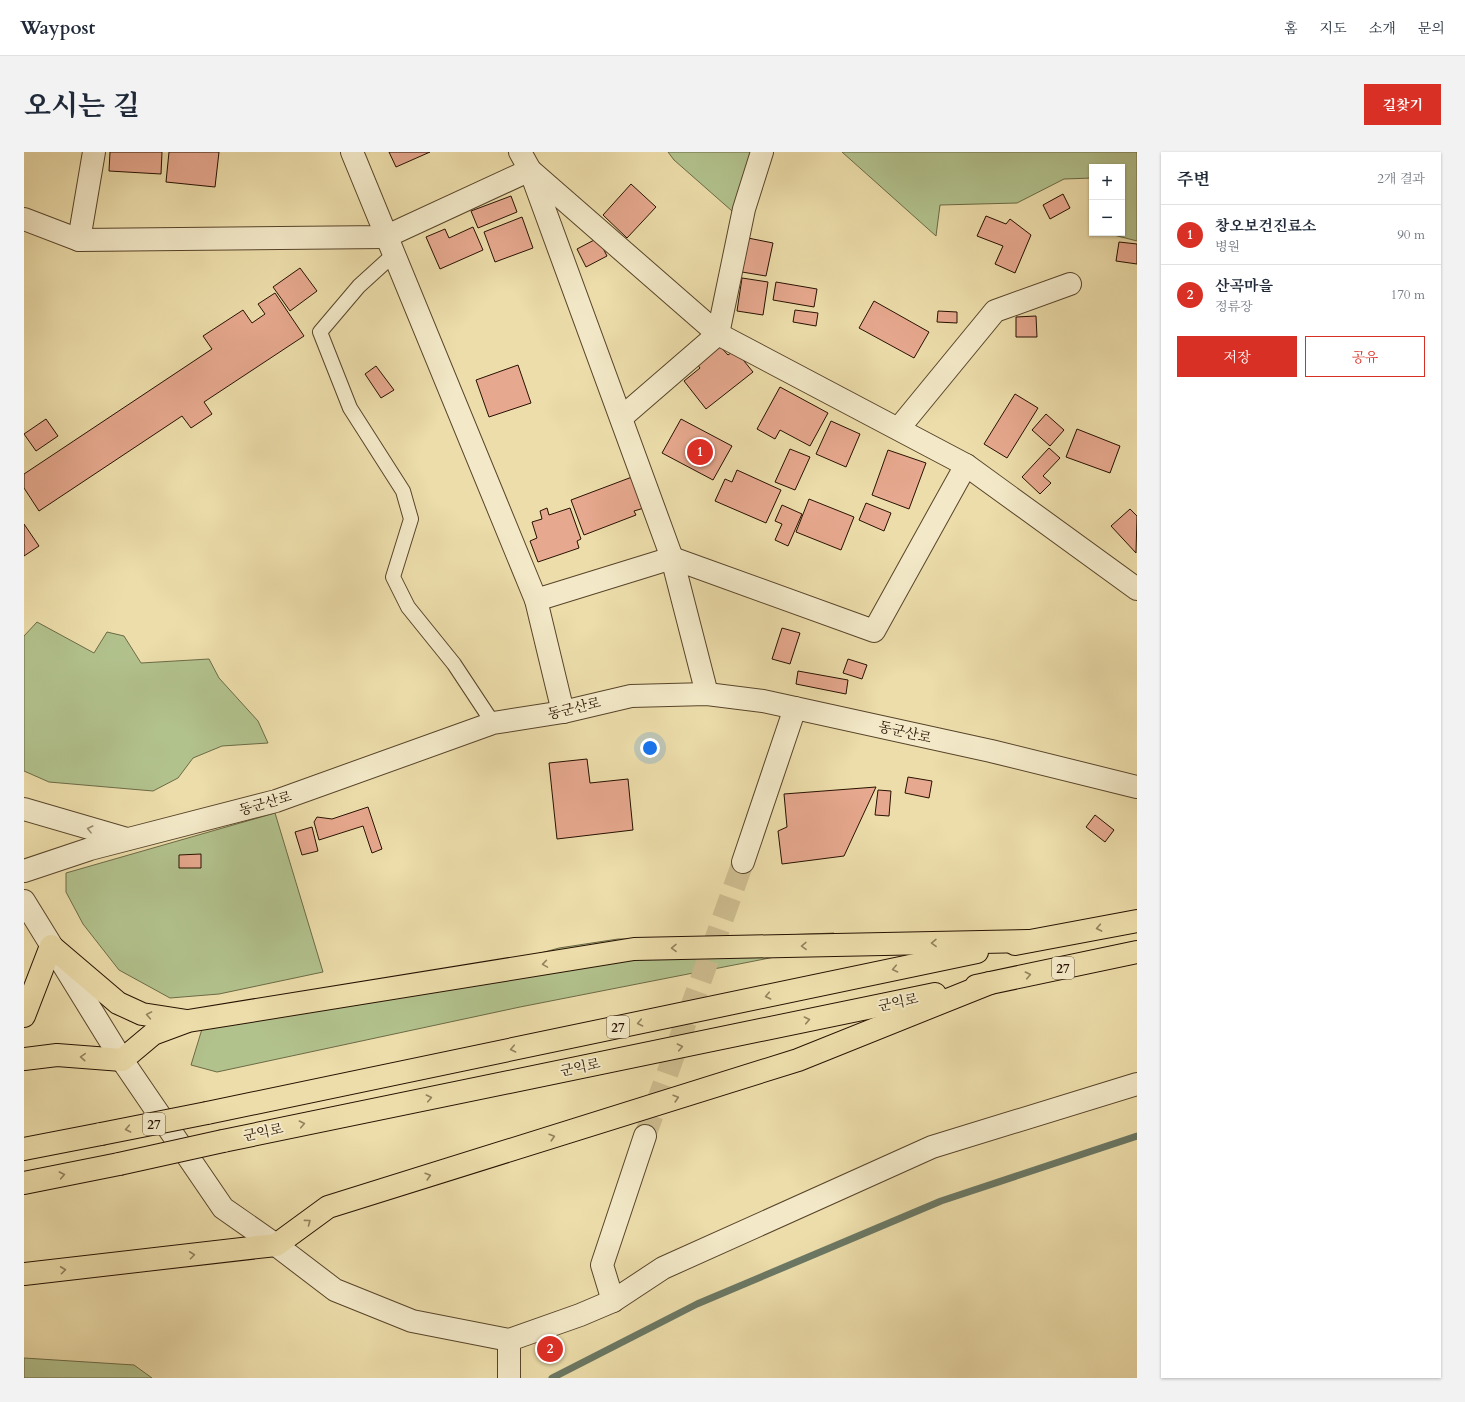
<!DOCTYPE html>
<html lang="ko">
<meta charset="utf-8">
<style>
body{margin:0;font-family:Cardo,"Noto Serif KR",serif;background:#f2f2f3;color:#1f2937}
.controls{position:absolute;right:12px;top:12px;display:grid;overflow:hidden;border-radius:0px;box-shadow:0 1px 3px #0004}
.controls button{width:36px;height:36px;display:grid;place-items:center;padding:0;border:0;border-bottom:1px solid #e0e1e3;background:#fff;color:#1f2937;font:20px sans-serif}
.you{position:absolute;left:626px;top:596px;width:14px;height:14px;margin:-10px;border:3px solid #fff;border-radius:50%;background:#1a73e8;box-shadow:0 0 0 6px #1a73e833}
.badge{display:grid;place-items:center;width:26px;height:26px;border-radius:50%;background:#d93025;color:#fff;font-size:13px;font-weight:700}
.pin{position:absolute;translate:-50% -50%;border:2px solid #fff;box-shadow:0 1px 4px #0006}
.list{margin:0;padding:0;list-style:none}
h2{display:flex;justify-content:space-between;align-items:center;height:52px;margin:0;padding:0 16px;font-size:17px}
h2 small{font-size:13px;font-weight:400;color:#747a83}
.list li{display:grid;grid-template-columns:26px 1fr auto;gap:12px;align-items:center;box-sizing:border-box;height:60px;padding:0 16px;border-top:1px solid #e0e1e3}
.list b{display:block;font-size:15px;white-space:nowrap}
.list p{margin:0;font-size:13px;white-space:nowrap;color:#747a83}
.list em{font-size:13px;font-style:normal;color:#747a83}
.actions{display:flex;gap:8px;padding:12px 16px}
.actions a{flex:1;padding:9px 0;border:1px solid #d93025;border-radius:0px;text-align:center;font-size:14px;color:#d93025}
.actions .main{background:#d93025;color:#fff}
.map{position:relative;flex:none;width:1113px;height:1226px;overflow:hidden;border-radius:0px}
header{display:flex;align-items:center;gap:24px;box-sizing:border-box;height:56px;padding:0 20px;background:#fff;border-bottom:1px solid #e0e1e3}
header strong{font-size:19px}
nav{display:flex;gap:22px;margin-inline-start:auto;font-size:14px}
.intro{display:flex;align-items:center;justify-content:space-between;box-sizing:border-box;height:96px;padding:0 24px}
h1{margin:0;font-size:28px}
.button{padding:10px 18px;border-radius:0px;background:#d93025;color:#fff;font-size:14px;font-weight:700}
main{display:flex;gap:24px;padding:0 24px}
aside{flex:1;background:#fff;border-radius:0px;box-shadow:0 1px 3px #0004}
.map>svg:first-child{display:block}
</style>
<header>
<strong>Waypost</strong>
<nav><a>홈</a><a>지도</a><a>소개</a><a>문의</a></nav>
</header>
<div class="intro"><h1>오시는 길</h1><a class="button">길찾기</a></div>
<main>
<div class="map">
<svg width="1113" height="1226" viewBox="0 0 1113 1226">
<rect width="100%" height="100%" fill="#ecddaa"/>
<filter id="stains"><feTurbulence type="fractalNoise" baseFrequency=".005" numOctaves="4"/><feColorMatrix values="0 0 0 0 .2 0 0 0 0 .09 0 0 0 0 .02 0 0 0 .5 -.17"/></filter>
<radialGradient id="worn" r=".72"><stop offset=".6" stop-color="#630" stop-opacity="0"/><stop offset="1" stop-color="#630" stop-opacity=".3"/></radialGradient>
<g fill="#b2c28d" stroke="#6c6a46">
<path d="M 644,0 L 729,0 L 708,59 L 650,8 Z"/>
<path d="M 818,0 L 1113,0 L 1113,89 L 1082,81 L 1098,81 L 1098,15 L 1068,15 L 1068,26 L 1040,27 L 993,51 L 916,53 L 912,84 Z"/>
<path d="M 13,470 L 70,501 L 83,480 L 100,484 L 117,511 L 185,507 L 195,526 L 234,569 L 244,591 L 198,594 L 169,606 L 154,626 L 129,639 L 25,630 L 0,619 L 0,484 Z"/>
<path d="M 251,661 L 299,820 L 195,842 L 146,846 L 95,818 L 59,772 L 42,740 L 42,721 Z"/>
<path d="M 810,781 L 817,792 L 496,855 L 193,920 L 167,913 L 178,877 L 401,833 L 535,796 L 594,787 L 660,787 Z"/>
<path d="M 0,1206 L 110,1213 L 128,1226 L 0,1226 Z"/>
</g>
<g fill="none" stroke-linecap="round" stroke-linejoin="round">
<path stroke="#6b7864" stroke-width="7" d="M 528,1226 L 673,1152 L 917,1049 L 1113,984"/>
</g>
<g fill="#e6a88e" stroke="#271100">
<path d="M 86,0 L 138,0 L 137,22 L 85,19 Z"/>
<path d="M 145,0 L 195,0 L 191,35 L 142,30 Z"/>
<path d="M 365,0 L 406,0 L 372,15 Z"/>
<path d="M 607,32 L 632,55 L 603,86 L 579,63 Z"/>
<path d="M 1039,42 L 1046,56 L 1026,67 L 1019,53 Z"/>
<path d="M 487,44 L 493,60 L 454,76 L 447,59 Z"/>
<path d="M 962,64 L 982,72 L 986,67 L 1007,83 L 991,121 L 971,112 L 979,94 L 953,84 Z"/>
<path d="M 498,65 L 509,96 L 471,110 L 460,80 Z"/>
<path d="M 449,75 L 459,98 L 416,117 L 402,85 L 421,77 L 425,86 Z"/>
<path d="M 574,86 L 583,104 L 562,115 L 553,97 Z"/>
<path d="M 724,86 L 749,91 L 742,124 L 718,120 Z"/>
<path d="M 1095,90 L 1113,92 L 1113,112 L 1092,109 Z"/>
<path d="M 276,116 L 293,139 L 266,159 L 249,135 Z"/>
<path d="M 718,126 L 744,130 L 739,163 L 713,159 Z"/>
<path d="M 752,130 L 793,137 L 790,155 L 749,148 Z"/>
<path d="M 251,141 L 280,184 L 180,250 L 188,262 L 167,276 L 158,264 L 15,359 L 0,336 L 0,322 L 188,197 L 179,184 L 219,158 L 228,171 L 241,162 L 234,152 Z"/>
<path d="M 850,149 L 905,180 L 890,206 L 835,176 Z"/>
<path d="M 771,158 L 794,161 L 792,174 L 769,170 Z"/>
<path d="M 914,159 L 933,160 L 933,171 L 913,170 Z"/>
<path d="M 1012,164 L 1013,185 L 992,185 L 992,165 Z"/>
<path d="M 694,192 L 704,203 L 711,198 L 729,220 L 682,257 L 660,229 L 676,216 L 671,210 Z"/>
<path d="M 494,213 L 507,251 L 465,265 L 452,228 Z"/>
<path d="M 352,214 L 370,238 L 357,246 L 341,222 Z"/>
<path d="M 756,235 L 804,261 L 786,294 L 756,278 L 751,287 L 733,277 Z"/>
<path d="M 991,242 L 1014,256 L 983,306 L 960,292 Z"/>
<path d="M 1022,262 L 1040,278 L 1026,294 L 1008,278 Z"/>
<path d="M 22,267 L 34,284 L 12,299 L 0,282 Z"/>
<path d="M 657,267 L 708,294 L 689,328 L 638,301 Z"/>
<path d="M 807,269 L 836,282 L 822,315 L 792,302 Z"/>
<path d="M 1053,277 L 1096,294 L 1086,321 L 1042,305 Z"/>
<path d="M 1025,296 L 1036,306 L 1019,324 L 1027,331 L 1016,342 L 998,325 Z"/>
<path d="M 766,297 L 786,305 L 771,338 L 751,330 Z"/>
<path d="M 864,298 L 902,311 L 885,357 L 848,343 Z"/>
<path d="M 713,318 L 757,338 L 742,371 L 691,349 L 701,327 L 708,330 Z"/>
<path d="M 608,325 L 620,356 L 610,359 L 612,363 L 560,383 L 547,348 Z"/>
<path d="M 785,347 L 830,365 L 817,398 L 772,380 Z"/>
<path d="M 842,351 L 867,361 L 860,379 L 835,368 Z"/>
<path d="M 758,353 L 778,362 L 764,394 L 751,388 L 758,372 L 751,369 Z"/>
<path d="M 523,356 L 525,363 L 546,356 L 557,387 L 553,389 L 555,396 L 514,410 L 506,389 L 513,386 L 508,370 L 518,367 L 516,359 Z"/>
<path d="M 1106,357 L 1113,364 L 1112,401 L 1087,374 Z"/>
<path d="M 0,372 L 15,394 L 0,404 Z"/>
<path d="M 758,476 L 776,481 L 766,512 L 748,507 Z"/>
<path d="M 824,507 L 843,513 L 838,527 L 819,521 Z"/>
<path d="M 774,519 L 824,528 L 822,542 L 772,532 Z"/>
<path d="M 563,607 L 566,631 L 604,627 L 609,678 L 533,687 L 525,611 Z"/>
<path d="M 884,625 L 908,629 L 905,646 L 881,641 Z"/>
<path d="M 852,635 L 820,704 L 758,712 L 754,679 L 763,675 L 760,642 Z"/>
<path d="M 854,638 L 867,639 L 865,664 L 851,663 Z"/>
<path d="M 344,655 L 358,697 L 348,701 L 339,674 L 295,688 L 290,670 L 293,665 L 308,667 Z"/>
<path d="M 1071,663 L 1090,678 L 1081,690 L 1062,675 Z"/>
<path d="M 288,675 L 294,699 L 278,703 L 271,680 Z"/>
<path d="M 177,702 L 177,716 L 155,716 L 155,703 Z"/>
</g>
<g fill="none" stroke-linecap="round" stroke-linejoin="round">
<path stroke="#cebe90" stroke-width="22" stroke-dasharray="22 11" stroke-linecap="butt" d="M 621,984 L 719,710"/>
<defs>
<path id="service" d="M 369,103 L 335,134 L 296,180 L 326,256 L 379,339 L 387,367 L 369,425 L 384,455 L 430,512 L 469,571"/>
<g id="minor">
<path d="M 328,0 L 512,448 L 539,560"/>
<path d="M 496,0 L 506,18 L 648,406 L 683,542"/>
<path d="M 0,67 L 55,88 L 361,85 L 506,18 L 694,182 L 942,313 L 1113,437"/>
<path d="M 55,88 L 70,0"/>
<path d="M 598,265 L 694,182 L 720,57 L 738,0"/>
<path d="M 875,276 L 971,159 L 1046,132"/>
<path d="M 512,448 L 648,406 L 850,479 L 942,313"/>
<path d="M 719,710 L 771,556"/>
<path d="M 589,1149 L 578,1113 L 621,984"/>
<path d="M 485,1188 L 485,1226"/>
</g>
<g id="tertiary">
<path d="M 0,657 L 103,687"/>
<path d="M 0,719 L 66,697 L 252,649 L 469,571 L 539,560 L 607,544 L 683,542 L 739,549 L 967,599 L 1113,635"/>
<path d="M 0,749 L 98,908 L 199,1056 L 252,1093 L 311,1138 L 388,1169 L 485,1188 L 556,1163 L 589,1149 L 639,1116 L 908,995 L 1113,932"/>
</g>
<g id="trunk">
<path d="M 991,792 L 1113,769"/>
<path d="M 952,834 L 1113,800"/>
<path d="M 0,864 L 27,794 L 94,851 L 118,862 L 163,869"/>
<path d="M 0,907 L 33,903 L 98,908 L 129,882 L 164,869 L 610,797 L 1005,789"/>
<path d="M 183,961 L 953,800"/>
<path d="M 199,989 L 911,842"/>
<path d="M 0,997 L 77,982"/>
<path d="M 0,1031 L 95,1012"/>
<path d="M 0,1122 L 252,1093 L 304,1055 L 774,908 L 966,831"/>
</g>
</defs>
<use href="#service" stroke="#58442a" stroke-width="16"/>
<use href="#minor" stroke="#58442a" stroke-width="24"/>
<use href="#tertiary" stroke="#58442a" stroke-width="24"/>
<use href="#trunk" stroke="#271100" stroke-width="24"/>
<use href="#service" stroke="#f3e9c8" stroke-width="14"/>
<use href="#minor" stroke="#f3e9c8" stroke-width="22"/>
<use href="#tertiary" stroke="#f3e9c8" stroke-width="22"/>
<use href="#trunk" stroke="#ecddaa" stroke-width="22"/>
<defs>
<g id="trunk-bridge">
<path d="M 77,982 L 183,961"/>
<path d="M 95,1012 L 199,989"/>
</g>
</defs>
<use href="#trunk-bridge" stroke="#271100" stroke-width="24" stroke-linecap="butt"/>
<use href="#trunk-bridge" stroke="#ecddaa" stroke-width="22"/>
</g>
<defs><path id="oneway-chevron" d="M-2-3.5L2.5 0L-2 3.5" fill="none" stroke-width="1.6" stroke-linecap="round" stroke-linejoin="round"/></defs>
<use stroke="#97886e" href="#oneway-chevron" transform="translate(66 677) rotate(-166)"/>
<g stroke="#93815e">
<use href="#oneway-chevron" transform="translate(1075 776) rotate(169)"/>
<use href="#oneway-chevron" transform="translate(910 791) rotate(179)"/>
<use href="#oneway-chevron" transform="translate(780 794) rotate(179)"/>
<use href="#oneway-chevron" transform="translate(650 796) rotate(179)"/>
<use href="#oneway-chevron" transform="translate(521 812) rotate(171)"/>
<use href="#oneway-chevron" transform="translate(871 817) rotate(168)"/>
<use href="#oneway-chevron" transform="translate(1004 823) rotate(-12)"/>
<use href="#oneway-chevron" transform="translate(744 844) rotate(168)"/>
<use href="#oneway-chevron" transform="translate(125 863) rotate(-170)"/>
<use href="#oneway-chevron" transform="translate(783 868) rotate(-12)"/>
<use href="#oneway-chevron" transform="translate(616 871) rotate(168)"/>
<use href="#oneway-chevron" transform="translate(656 895) rotate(-12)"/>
<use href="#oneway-chevron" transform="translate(489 897) rotate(168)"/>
<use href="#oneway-chevron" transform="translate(59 905) rotate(-176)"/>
<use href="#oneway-chevron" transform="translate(405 946) rotate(-12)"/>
<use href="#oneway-chevron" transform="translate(652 946) rotate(-17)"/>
<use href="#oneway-chevron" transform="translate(278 972) rotate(-12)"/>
<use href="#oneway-chevron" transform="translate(104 977) rotate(169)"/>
<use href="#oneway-chevron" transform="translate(528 985) rotate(-17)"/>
<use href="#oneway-chevron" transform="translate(38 1023) rotate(-11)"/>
<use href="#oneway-chevron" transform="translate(404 1024) rotate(-17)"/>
<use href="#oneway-chevron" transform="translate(284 1070) rotate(-36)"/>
<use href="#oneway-chevron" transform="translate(168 1103) rotate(-7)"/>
<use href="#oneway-chevron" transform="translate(39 1118) rotate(-7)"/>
</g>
<g text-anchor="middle" stroke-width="4" stroke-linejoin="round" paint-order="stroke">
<g fill="#f3e9c8" stroke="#64523c" stroke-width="1">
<rect x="1028" y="805" width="22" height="22" rx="3"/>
<rect x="583" y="864" width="22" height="22" rx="3"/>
<rect x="119" y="961" width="22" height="22" rx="3"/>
</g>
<g font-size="13" font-weight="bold" fill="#271100">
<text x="1039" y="821">27</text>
<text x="594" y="880">27</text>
<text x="130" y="977">27</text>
</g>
<g font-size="14" fill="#271100" stroke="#f3e9c8">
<text transform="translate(550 556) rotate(-13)" y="5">동군산로</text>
<text transform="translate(881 580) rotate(13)" y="5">동군산로</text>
<text transform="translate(241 651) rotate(-16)" y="5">동군산로</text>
<text transform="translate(874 850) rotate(-12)" y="5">군익로</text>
<text transform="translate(556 915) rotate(-12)" y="5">군익로</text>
<text transform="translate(239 980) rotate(-12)" y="5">군익로</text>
</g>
</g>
<rect width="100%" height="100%" filter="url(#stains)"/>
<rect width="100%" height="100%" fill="url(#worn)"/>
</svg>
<div class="controls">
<button>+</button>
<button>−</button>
</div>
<div class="you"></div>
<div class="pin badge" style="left:676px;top:300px">1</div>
<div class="pin badge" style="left:526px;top:1197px">2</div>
</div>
<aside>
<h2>주변<small>2개 결과</small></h2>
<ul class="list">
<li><span class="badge">1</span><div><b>창오보건진료소</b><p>병원</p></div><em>90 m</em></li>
<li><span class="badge">2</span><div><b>산곡마을</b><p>정류장</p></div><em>170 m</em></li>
</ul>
<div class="actions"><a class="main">저장</a><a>공유</a></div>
</aside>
</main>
